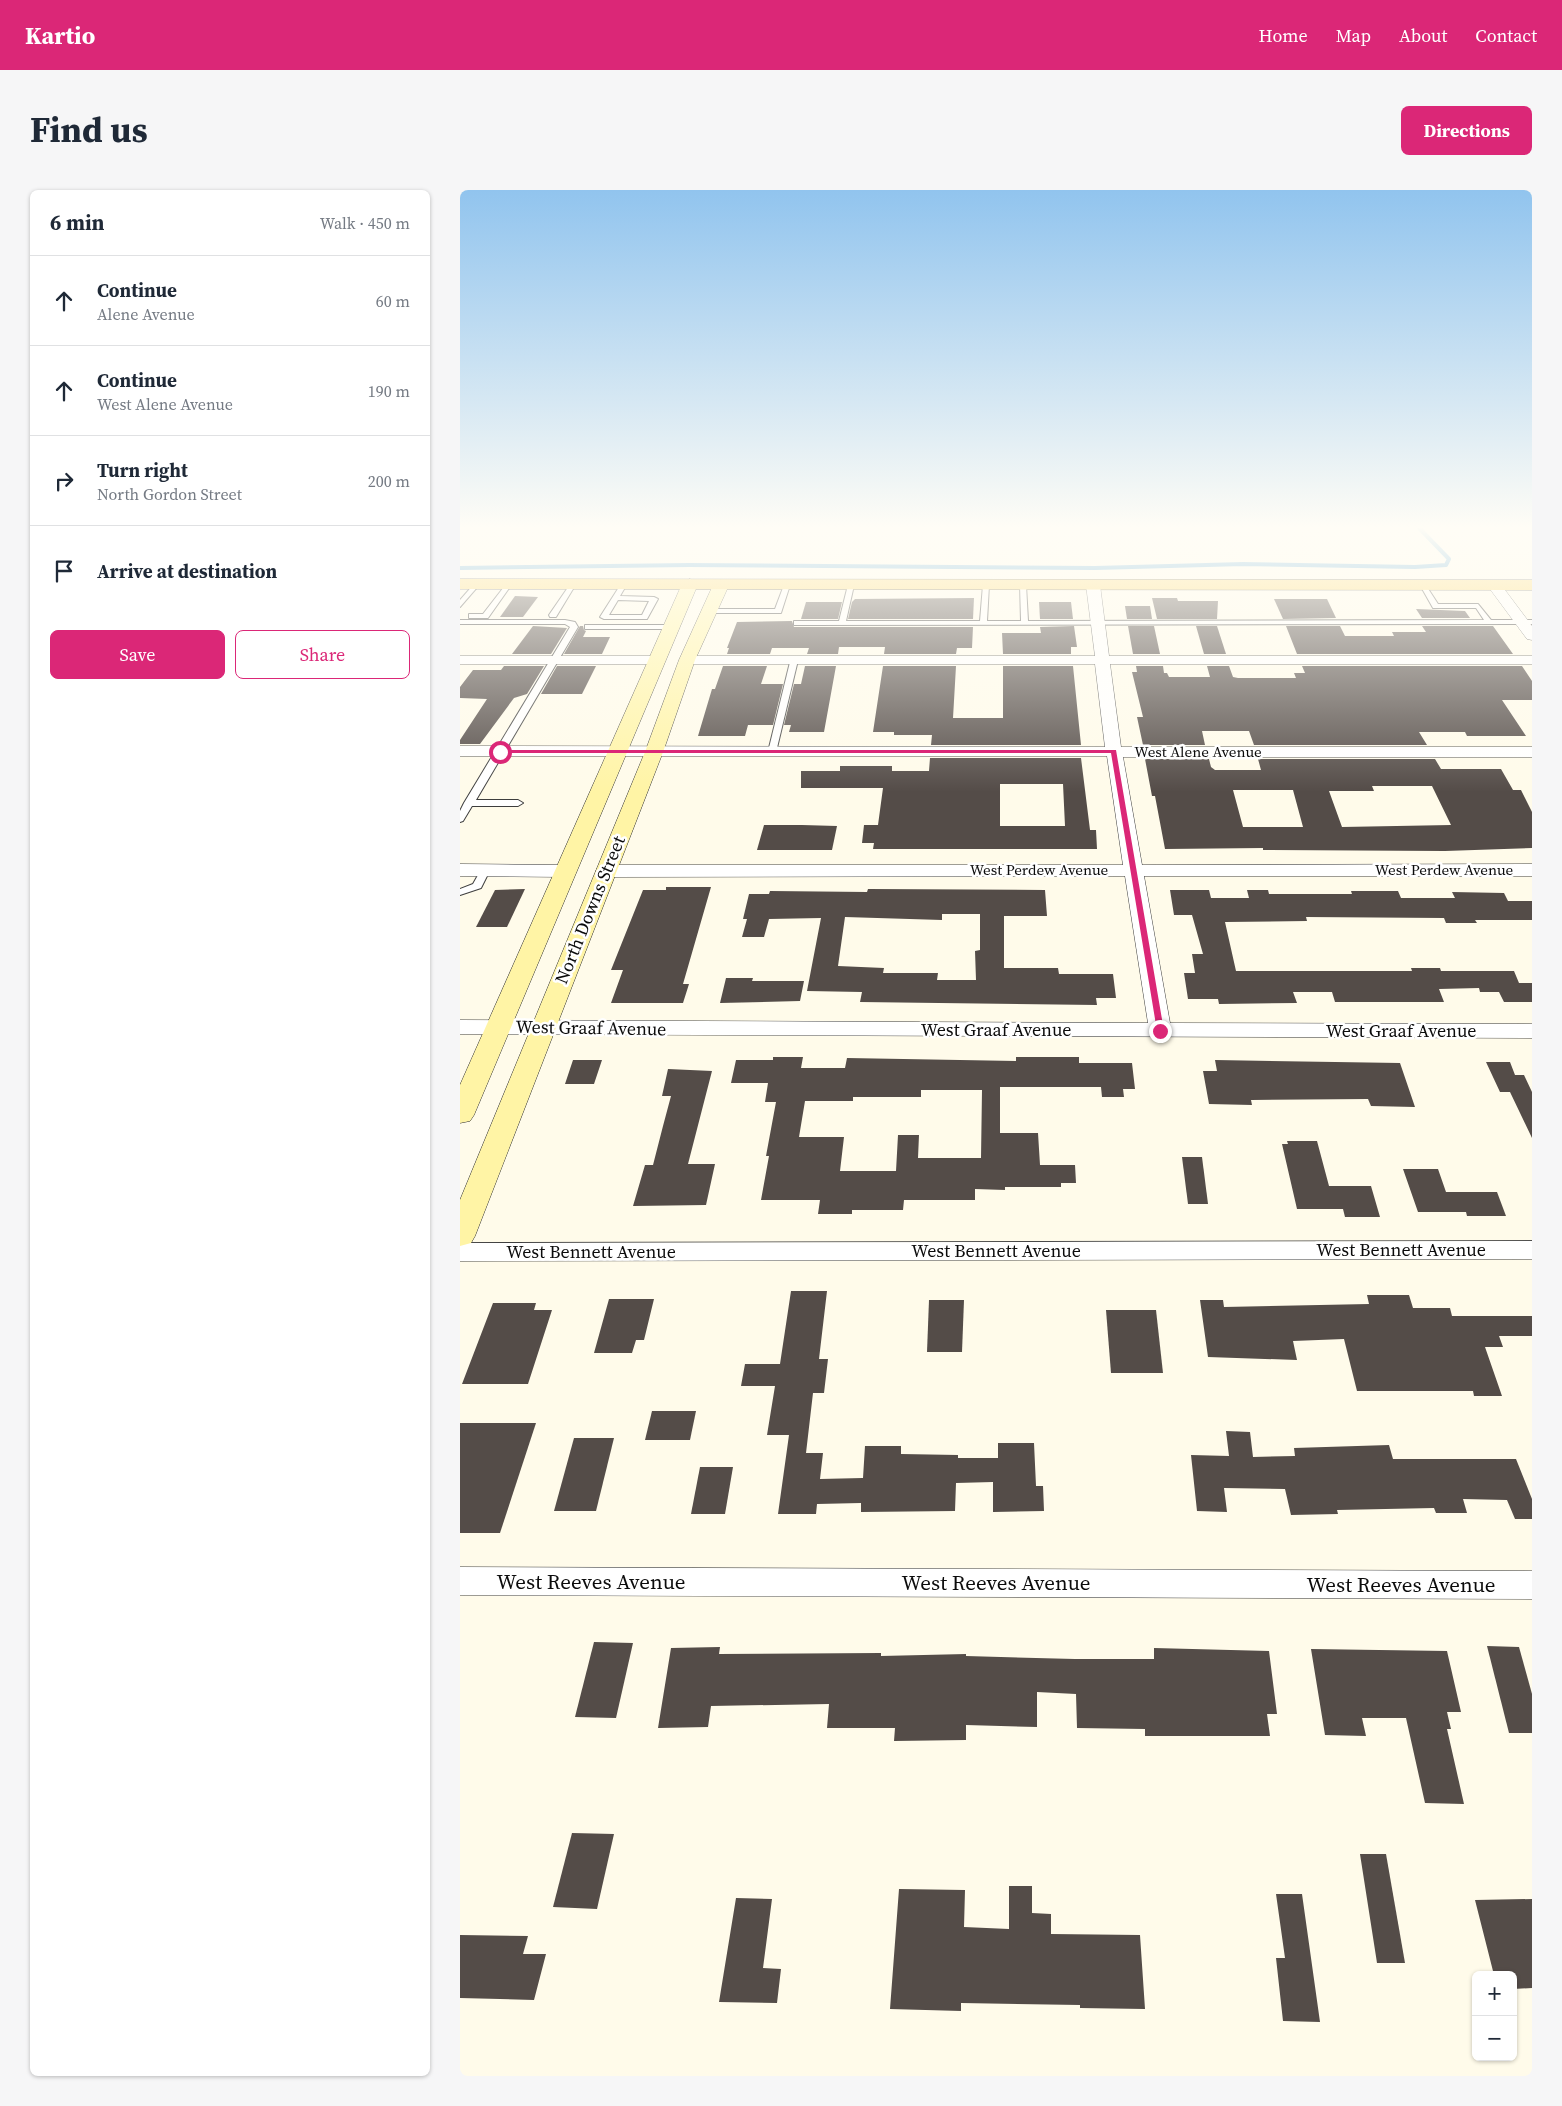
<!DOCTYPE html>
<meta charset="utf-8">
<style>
body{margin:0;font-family:"Source Serif 4",serif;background:#f6f6f7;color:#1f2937}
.controls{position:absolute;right:15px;bottom:15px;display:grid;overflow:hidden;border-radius:8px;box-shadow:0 1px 4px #0004}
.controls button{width:45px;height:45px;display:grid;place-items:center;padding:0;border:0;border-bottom:1px solid #e0e1e3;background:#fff;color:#1f2937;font:25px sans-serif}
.stop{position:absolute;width:15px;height:15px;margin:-11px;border:4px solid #db2777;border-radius:50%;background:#fff}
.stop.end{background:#db2777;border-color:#fff;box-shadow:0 1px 5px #0008}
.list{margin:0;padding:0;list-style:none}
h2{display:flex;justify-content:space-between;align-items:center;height:65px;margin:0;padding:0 20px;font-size:21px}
h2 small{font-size:16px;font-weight:400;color:#747a83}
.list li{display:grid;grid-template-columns:32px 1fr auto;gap:15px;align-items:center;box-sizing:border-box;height:90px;padding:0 20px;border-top:1px solid #e0e1e3}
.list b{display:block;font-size:19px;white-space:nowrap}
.list p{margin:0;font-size:16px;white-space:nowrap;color:#747a83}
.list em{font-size:16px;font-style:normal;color:#747a83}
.actions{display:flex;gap:10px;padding:15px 20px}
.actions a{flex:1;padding:11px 0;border:1px solid #db2777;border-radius:8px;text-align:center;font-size:18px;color:#db2777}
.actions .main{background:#db2777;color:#fff}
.icon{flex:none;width:28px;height:28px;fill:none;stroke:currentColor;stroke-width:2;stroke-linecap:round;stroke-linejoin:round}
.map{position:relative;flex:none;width:1072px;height:1886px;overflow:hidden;border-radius:8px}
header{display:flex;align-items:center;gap:30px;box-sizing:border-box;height:70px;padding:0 25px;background:#db2777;color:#fff}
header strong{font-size:24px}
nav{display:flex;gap:28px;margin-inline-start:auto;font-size:18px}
.intro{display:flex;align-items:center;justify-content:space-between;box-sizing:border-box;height:120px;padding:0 30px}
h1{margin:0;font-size:35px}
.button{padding:12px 22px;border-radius:8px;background:#db2777;color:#fff;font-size:18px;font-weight:700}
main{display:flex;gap:30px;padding:0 30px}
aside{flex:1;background:#fff;border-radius:8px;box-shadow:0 1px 4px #0004}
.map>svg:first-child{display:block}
</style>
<header>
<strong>Kartio</strong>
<nav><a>Home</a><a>Map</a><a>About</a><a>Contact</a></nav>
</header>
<div class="intro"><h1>Find us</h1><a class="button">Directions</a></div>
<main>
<aside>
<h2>6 min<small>Walk · 450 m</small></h2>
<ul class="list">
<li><svg class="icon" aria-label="ahead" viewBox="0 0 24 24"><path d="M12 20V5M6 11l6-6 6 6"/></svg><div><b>Continue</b><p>Alene Avenue</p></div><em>60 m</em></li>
<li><svg class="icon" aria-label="ahead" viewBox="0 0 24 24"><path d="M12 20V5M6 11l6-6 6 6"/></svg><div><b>Continue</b><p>West Alene Avenue</p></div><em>190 m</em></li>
<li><svg class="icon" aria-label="right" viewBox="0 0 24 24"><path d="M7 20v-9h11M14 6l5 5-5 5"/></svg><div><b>Turn right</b><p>North Gordon Street</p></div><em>200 m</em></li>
<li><svg class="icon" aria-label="arrive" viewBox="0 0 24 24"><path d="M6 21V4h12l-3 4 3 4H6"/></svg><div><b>Arrive at destination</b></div></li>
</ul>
<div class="actions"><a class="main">Save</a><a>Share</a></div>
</aside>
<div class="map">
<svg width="1072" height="1886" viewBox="0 0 1072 1886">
<rect width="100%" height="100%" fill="#fffbea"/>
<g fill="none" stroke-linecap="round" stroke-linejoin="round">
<path stroke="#3592ce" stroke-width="4" d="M 0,378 L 229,375 L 635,378 L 783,374 L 955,377 L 986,375 L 989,369 L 959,338"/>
</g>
<g fill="#544c48" fill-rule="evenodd">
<path d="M 55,406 L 78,407 L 63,427 L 40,427 Z"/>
<path d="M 514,408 L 513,429 L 388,429 L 392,412 L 395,409 Z"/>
<path d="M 692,408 L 717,408 L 718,411 L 758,411 L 757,429 L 697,429 Z"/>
<path d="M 814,409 L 867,409 L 876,428 L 823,429 Z"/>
<path d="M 346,412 L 382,412 L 378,429 L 341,429 Z"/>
<path d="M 579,412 L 611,412 L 613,429 L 580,429 Z"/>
<path d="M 665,416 L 690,416 L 692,429 L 667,429 Z"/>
<path d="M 956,419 L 1005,421 L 1010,428 L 962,428 Z"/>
<path d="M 332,431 L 334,437 L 513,437 L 512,458 L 497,458 L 496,464 L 424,464 L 425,457 L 379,457 L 378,464 L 347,464 L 349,458 L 312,458 L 310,464 L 267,464 L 269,458 L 267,458 L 277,432 Z"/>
<path d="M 73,436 L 107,438 L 91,464 L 52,464 Z"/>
<path d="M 120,436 L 123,436 L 124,440 L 126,441 L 123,447 L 150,447 L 142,464 L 104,464 Z"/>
<path d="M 614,436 L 617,457 L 611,457 L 611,464 L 543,464 L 542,443 L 581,443 L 580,437 Z"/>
<path d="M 668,436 L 694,436 L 700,464 L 673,464 Z"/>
<path d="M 736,436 L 757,436 L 766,464 L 744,464 Z"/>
<path d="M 826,436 L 880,436 L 885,446 L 934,446 L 932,442 L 966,442 L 962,436 L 1033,436 L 1053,464 L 837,464 Z"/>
<path d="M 44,476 L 84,476 L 67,504 L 54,508 L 20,554 L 0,554 L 0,550 L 27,509 L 0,508 L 0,497 L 13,480 L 41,480 Z"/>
<path d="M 97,476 L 136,476 L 122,504 L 81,504 Z"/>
<path d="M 263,476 L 307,476 L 301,494 L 323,494 L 313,535 L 288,535 L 285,546 L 238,546 L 252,499 L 255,499 Z"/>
<path d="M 345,476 L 376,476 L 364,542 L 329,542 L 331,535 L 324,535 L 334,494 L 341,494 Z"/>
<path d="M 423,476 L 496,476 L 493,528 L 543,528 L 543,476 L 613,476 L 621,555 L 471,555 L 472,545 L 434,545 L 434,542 L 413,542 Z"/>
<path d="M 676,476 L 703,476 L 704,483 L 707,483 L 709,487 L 750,487 L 747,476 L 769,476 L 773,487 L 778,488 L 836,488 L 834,483 L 845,483 L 842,476 L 1062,476 L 1072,491 L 1072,510 L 1042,510 L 1066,546 L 1007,546 L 1005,542 L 959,542 L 967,555 L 794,555 L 789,541 L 742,541 L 745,555 L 683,555 L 677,527 L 683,527 L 672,482 L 677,482 Z"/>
<path d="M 470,568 L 621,568 L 630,640 L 636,640 L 637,659 L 413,659 L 414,653 L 402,653 L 404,635 L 418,635 L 423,598 L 341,598 L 341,581 L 380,581 L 380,576 L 432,576 L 432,581 L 469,581 ZM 540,594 L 603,594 L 605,636 L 540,636 Z"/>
<path d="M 685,569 L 749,569 L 751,577 L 755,580 L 801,580 L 798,569 L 975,569 L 981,579 L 1041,579 L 1053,600 L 1061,600 L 1072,622 L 1072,658 L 985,661 L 803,660 L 803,658 L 705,659 L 695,606 L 692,606 ZM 912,596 L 972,596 L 991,635 L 882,637 L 869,601 L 914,601 ZM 773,600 L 833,600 L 843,637 L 783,637 Z"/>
<path d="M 304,635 L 342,635 L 377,636 L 372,660 L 297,660 Z"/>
<path d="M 206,697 L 251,697 L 223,794 L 229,794 L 223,813 L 151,813 L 163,780 L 151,780 L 183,700 L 206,700 Z"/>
<path d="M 65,699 L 47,737 L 16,737 L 35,700 Z"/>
<path d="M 408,699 L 585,700 L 587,726 L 544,726 L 544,778 L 598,778 L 599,784 L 653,784 L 656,808 L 636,808 L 637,815 L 400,812 L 402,802 L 347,801 L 361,728 L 309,729 L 304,747 L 282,747 L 287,729 L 283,729 L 289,704 L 309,704 L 310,701 L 407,702 ZM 482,724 L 520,724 L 520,760 L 515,761 L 516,790 L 477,790 L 478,783 L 423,783 L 424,778 L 378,776 L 385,727 L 482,730 Z"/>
<path d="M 710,700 L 749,700 L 751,708 L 789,708 L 787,700 L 808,700 L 809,704 L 892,704 L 891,701 L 938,701 L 941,708 L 995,708 L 992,702 L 1044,703 L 1048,711 L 1072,711 L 1072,730 L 1015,730 L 1017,733 L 986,733 L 984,728 L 846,727 L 847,731 L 765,732 L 776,781 L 952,781 L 951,778 L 980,778 L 981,781 L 1054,781 L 1059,793 L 1072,793 L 1072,812 L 1044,812 L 1039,802 L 1020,802 L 1019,798 L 979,799 L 984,812 L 875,812 L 872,802 L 833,802 L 837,813 L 759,814 L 758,809 L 728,809 L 724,783 L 735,783 L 732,764 L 743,764 L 732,725 L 714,725 Z"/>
<path d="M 266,788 L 293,788 L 292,791 L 344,791 L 340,811 L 260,813 Z"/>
<path d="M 313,867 L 343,867 L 341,878 L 385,878 L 387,868 L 556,871 L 556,867 L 619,867 L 619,873 L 672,873 L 675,899 L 663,899 L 664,907 L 642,907 L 641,897 L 540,897 L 540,943 L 578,943 L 580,975 L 615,975 L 616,993 L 601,993 L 601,997 L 545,997 L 545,1000 L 515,999 L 515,1010 L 444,1010 L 443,1020 L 392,1020 L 392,1024 L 358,1024 L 360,1010 L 301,1010 L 309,966 L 306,966 L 316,912 L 305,912 L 308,893 L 271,893 L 276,870 L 313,870 ZM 461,900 L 522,900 L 521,968 L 458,968 L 459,945 L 438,945 L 436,981 L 380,981 L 384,947 L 339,947 L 345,911 L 393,911 L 393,907 L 461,907 Z"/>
<path d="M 113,870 L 142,870 L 134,894 L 105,894 Z"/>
<path d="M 755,870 L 940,873 L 955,917 L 911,916 L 908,909 L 791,910 L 792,915 L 749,914 L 743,881 L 757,881 Z"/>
<path d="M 1026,872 L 1050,872 L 1055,885 L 1064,885 L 1072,902 L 1072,948 L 1050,902 L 1040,902 Z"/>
<path d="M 208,879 L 252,881 L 228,974 L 255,974 L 246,1015 L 173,1016 L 185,975 L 193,975 L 203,936 L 211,906 L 202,906 Z"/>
<path d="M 827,951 L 857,951 L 869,996 L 911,996 L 920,1027 L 885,1027 L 883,1019 L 837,1019 L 822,954 L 828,954 Z"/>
<path d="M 722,967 L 742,967 L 748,1014 L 728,1014 Z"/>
<path d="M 943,979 L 978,979 L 986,1002 L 1037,1002 L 1046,1026 L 1007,1026 L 1006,1022 L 958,1022 Z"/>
<path d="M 331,1101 L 367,1101 L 359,1169 L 368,1169 L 364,1203 L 353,1203 L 346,1263 L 363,1263 L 360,1289 L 403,1288 L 405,1256 L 441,1256 L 441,1264 L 498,1265 L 498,1268 L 538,1268 L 538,1253 L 574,1253 L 576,1296 L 583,1296 L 584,1321 L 533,1322 L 533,1292 L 496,1293 L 495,1321 L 401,1322 L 401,1313 L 357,1314 L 356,1324 L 318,1324 L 329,1245 L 307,1245 L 315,1196 L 281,1196 L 285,1174 L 320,1174 Z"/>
<path d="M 907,1105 L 949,1105 L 953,1118 L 990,1118 L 992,1126 L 1072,1126 L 1072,1146 L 1039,1146 L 1043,1157 L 1025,1157 L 1042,1206 L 1014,1206 L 1013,1201 L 897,1201 L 884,1149 L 833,1151 L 837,1170 L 748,1167 L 740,1110 L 763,1110 L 764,1117 L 909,1114 Z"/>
<path d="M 149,1109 L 194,1109 L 184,1150 L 176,1150 L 172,1163 L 134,1163 Z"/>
<path d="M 469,1110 L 504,1110 L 502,1162 L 467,1162 Z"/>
<path d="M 33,1113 L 76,1113 L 74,1120 L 92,1120 L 68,1194 L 2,1194 Z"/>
<path d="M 646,1120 L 696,1120 L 703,1183 L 651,1183 Z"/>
<path d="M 192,1221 L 236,1221 L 230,1250 L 185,1250 Z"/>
<path d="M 0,1233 L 76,1233 L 40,1343 L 0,1343 Z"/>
<path d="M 766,1241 L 790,1242 L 793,1267 L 835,1266 L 834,1258 L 929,1255 L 933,1269 L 1056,1269 L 1072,1309 L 1072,1329 L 1055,1329 L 1047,1310 L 1003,1309 L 1007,1323 L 976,1323 L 974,1318 L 877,1320 L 878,1324 L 831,1325 L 825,1299 L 764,1298 L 767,1322 L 737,1321 L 731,1265 L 769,1266 Z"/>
<path d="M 114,1248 L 154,1248 L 136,1321 L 94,1321 Z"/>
<path d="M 240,1277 L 273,1277 L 265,1324 L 231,1324 Z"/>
<path d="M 134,1452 L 173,1453 L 156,1528 L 115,1527 Z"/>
<path d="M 1027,1456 L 1059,1457 L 1072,1504 L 1072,1543 L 1049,1543 Z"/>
<path d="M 260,1457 L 259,1464 L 421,1463 L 421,1466 L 506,1464 L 506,1466 L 615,1469 L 694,1469 L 694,1458 L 809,1461 L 817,1524 L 807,1524 L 810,1546 L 685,1546 L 685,1539 L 617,1538 L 616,1504 L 577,1502 L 577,1537 L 506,1535 L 506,1550 L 434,1551 L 435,1538 L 367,1538 L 369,1514 L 251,1516 L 248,1537 L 198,1538 L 211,1458 Z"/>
<path d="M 851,1459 L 987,1461 L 1001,1522 L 987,1522 L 991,1539 L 987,1539 L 1004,1614 L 965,1613 L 946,1528 L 902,1528 L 906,1546 L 865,1545 Z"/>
<path d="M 112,1643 L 154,1644 L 137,1719 L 93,1717 Z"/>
<path d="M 900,1664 L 926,1664 L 945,1773 L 917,1773 Z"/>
<path d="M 549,1696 L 572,1696 L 572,1723 L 591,1724 L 591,1744 L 680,1745 L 685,1819 L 620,1818 L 620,1815 L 501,1813 L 501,1821 L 430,1819 L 439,1699 L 505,1700 L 504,1737 L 549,1739 Z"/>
<path d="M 816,1704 L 842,1704 L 860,1832 L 823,1831 L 816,1768 L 825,1768 Z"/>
<path d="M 276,1708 L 312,1709 L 303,1778 L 321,1779 L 317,1813 L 259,1812 Z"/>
<path d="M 1072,1709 L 1072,1798 L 1053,1799 L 1053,1785 L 1034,1785 L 1015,1710 Z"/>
<path d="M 0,1745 L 68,1746 L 63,1764 L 86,1764 L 74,1810 L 0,1808 Z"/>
</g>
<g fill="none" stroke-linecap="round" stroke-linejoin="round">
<defs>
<g id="lane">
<path d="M 164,392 L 167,394 L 160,406 L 194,407 L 198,409 L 187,429 L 144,429 L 140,427 L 161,394 ZM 158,410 L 189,411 L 182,425 L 149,425 Z"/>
<path d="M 15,393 L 20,394 L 0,417 L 0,410 Z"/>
<path d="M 47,393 L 52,394 L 28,428 L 9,428 L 9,424 L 23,424 Z"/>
<path d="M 111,393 L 116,394 L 96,427 L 90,427 L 89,425 Z"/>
<path d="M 327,393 L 330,395 L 321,423 L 248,423 L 244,421 L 248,419 L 315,419 L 324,395 Z"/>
<path d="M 391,393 L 394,395 L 386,431 L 520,431 L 523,395 L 526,393 L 529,395 L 527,431 L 561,431 L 560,395 L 563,393 L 566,395 L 568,431 L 1024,430 L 1016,418 L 973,418 L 960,395 L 963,393 L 965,394 L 978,414 L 1018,414 L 1031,430 L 1072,430 L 1072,434 L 334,435 L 334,431 L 379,431 L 388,395 Z"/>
<path d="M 0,430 L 105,430 L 115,432 L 118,437 L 16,610 L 58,610 L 63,613 L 58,616 L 12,616 L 3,631 L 0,632 L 0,621 L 4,613 L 110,437 L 105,434 L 0,434 Z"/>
<path d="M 128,435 L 211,435 L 215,437 L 211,439 L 125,439 L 125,435 Z"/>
<path d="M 331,468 L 338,470 L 316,562 L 312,565 L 308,562 Z"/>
<path d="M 25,677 L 30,680 L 21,698 L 0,705 L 0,699 L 13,694 L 22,678 Z"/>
</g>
<g id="street">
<path d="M 633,391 L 640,395 L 649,466 L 1072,466 L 1072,474 L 650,474 L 661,557 L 1072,557 L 1072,567 L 663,567 L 682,675 L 1072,674 L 1072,686 L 684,686 L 710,833 L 1072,834 L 1072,848 L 0,844 L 0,830 L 688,833 L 665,686 L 145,687 L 138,685 L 136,681 L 138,677 L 145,675 L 663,675 L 647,566 L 0,566 L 0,556 L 645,557 L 635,474 L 227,474 L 220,470 L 227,466 L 635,466 L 626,395 Z"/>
<path d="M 1034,391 L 1039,392 L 1072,436 L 1072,450 L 1067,449 L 1027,395 Z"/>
<path d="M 0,466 L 197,466 L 204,470 L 197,474 L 0,474 Z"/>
<path d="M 0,674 L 107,675 L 114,677 L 116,681 L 114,685 L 107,687 L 0,686 Z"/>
<path d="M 1072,1051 L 1072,1069 L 0,1071 L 0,1053 Z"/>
<path d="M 0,1377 L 1072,1381 L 1072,1409 L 0,1405 Z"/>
</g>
<g id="secondary">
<path d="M 230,389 L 238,394 L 14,925 L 10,931 L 0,933 L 0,895 L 222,394 Z"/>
<path d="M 261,390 L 269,395 L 235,470 L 203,562 L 15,1046 L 11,1053 L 0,1056 L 0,1010 L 185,562 L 219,470 L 253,395 Z"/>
</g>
<path id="primary" d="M 0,389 L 1072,390 L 1072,400 L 0,399 Z"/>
</defs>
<use href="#lane" stroke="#3e3e3e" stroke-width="2"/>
<use href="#street" stroke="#3e3e3e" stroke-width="1"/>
<use href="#secondary" stroke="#2d2d2d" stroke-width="1"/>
<use href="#primary" stroke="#1c1c1c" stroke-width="1"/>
<use href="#lane" fill="#fff" fill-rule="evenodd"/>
<use href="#street" fill="#fff" fill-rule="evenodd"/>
<use href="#secondary" fill="#fff4a5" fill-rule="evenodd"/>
<use href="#primary" fill="#fad35f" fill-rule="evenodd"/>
</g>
<linearGradient id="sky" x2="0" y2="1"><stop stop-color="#91c4ee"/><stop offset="0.56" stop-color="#fffdf6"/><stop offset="1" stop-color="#fffdf6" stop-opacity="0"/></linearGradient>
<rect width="1072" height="602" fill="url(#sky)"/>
<path fill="#db2777" d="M 40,560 L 656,560 L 704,841 L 700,843 L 697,841 L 651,563 L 38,563 Z"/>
<g text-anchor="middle" stroke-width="5" stroke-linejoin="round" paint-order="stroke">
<g font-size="15" fill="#0b0b0b" stroke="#fff">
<text x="738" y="567">West Alene Avenue</text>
<text x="579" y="685">West Perdew Avenue</text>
<text x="984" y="685">West Perdew Avenue</text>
</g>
<g font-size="18" fill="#0b0b0b" stroke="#fff">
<text transform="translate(130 720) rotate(-68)" y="6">North Downs Street</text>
<text transform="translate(131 838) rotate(1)" y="6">West Graaf Avenue</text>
<text x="536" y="846">West Graaf Avenue</text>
<text x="941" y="847">West Graaf Avenue</text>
<text x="941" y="1066">West Bennett Avenue</text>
<text x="536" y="1067">West Bennett Avenue</text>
<text x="131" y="1068">West Bennett Avenue</text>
</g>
<g font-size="21" fill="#0b0b0b" stroke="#fff">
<text x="131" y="1399">West Reeves Avenue</text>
<text x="536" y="1400">West Reeves Avenue</text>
<text x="941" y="1402">West Reeves Avenue</text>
</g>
</g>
</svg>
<div class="controls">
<button>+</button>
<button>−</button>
</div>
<div class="stop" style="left:40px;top:562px"></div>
<div class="stop end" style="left:700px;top:841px"></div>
</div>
</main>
